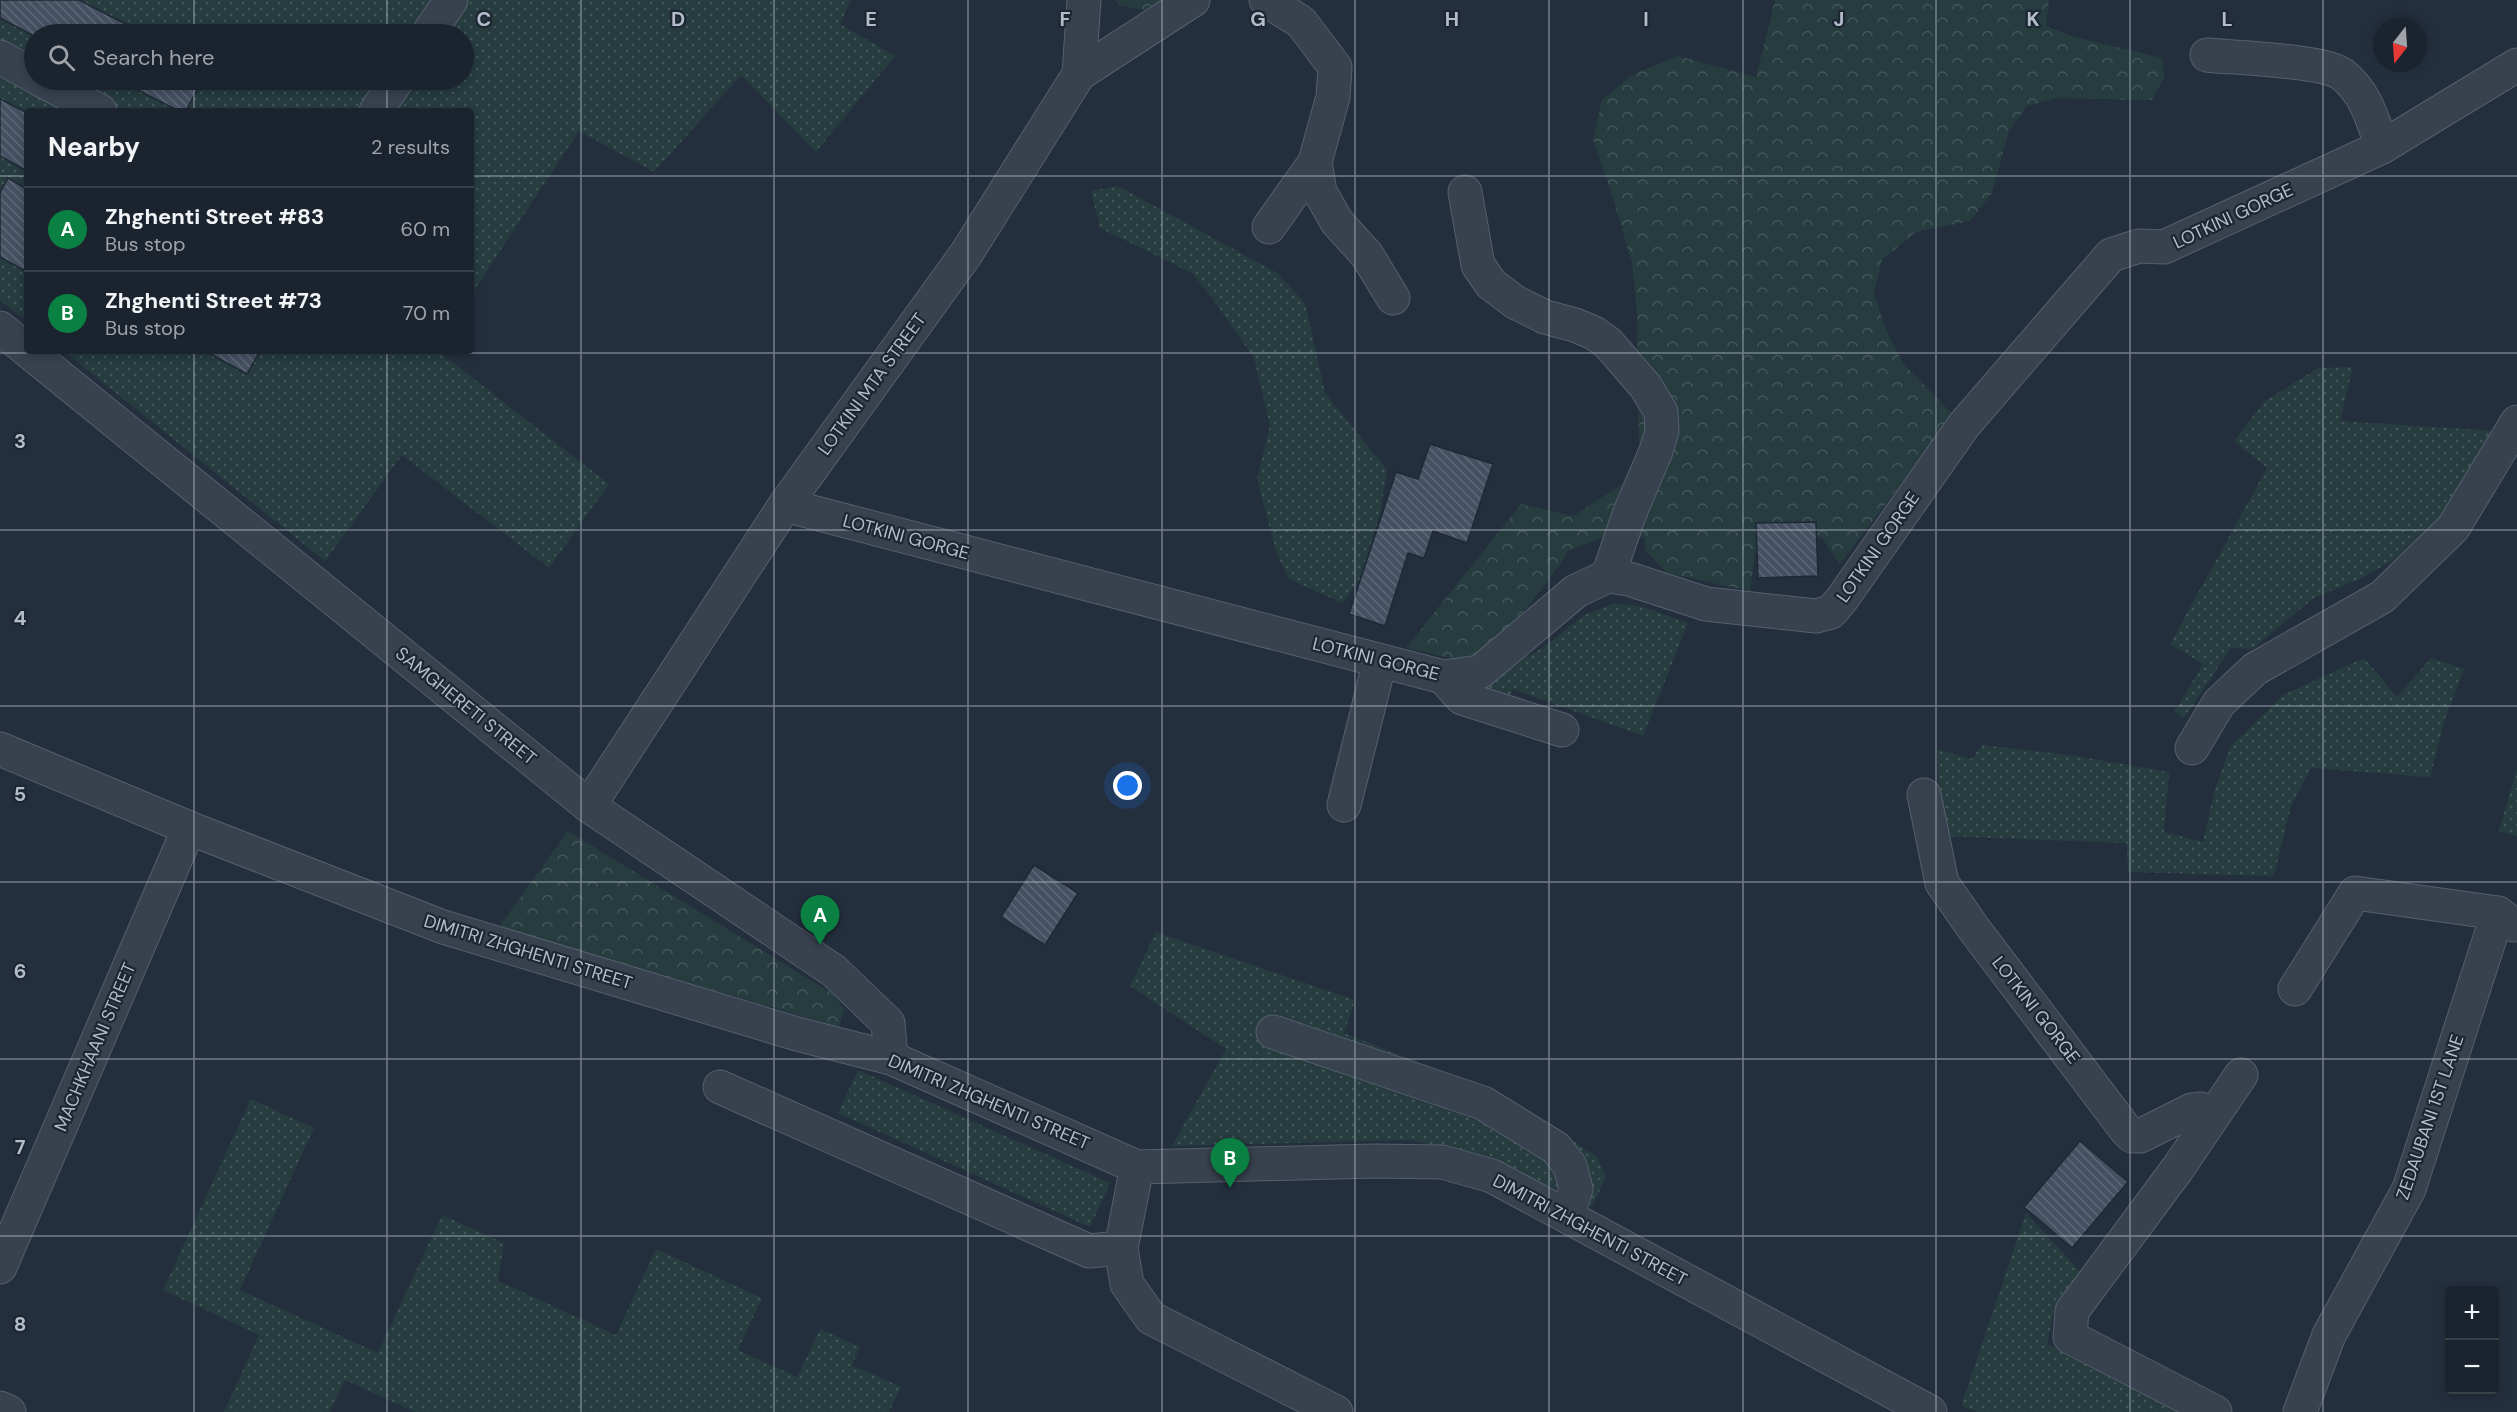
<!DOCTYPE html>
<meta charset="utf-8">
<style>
body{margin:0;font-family:"DM Sans",sans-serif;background:#242b36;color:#f1f3f6}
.controls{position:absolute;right:18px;bottom:18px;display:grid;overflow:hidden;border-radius:6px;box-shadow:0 3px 9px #0003}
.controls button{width:54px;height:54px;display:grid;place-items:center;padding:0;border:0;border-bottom:2px solid #39404a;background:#1b232e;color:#f1f3f6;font:30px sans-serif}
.compass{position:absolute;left:2373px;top:18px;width:54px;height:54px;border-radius:50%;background:#1b232e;box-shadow:0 3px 9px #0003;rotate:197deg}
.you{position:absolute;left:1128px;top:786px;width:21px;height:21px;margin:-15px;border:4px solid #fff;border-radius:50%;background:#1a73e8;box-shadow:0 0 0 9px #1a73e833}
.badge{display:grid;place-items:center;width:39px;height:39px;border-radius:50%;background:#0b8043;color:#fff;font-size:20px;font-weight:700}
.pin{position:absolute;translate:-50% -50px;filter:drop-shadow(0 2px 3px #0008)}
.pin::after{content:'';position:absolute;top:32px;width:21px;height:18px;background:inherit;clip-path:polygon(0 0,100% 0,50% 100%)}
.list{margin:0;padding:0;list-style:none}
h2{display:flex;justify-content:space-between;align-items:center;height:78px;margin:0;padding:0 24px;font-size:26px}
h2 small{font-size:20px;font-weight:400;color:#a0a4aa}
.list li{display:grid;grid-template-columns:39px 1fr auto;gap:18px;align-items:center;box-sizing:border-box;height:84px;padding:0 24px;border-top:2px solid #39404a}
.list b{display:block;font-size:22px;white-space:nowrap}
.list p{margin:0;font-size:20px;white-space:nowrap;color:#a0a4aa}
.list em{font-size:20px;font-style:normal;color:#a0a4aa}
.icon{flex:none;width:33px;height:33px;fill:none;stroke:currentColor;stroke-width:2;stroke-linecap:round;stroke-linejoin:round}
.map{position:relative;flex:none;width:2517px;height:1412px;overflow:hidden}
.search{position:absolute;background:#1b232e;box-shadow:0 3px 9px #0003;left:24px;top:24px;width:450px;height:66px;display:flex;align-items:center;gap:15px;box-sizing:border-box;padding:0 21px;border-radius:33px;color:#a0a4aa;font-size:22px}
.panel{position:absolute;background:#1b232e;box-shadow:0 3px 9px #0003;left:24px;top:108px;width:450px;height:246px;border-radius:6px}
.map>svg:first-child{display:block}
</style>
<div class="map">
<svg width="2517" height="1412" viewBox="0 0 2517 1412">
<defs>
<pattern id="grass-dots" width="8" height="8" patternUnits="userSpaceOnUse" patternTransform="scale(1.5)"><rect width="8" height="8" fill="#263c3f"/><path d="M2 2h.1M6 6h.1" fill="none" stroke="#435659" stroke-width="1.8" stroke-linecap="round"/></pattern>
<pattern id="forest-crowns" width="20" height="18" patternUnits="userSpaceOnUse" patternTransform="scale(1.5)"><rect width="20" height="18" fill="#263c3f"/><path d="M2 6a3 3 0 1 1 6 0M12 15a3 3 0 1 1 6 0" fill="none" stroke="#435659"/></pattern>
<pattern id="building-back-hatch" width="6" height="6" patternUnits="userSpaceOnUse" patternTransform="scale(1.5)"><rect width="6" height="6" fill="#455162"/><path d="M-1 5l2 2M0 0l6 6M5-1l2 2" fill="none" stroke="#5d6877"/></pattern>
</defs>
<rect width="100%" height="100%" fill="#242f3e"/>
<g fill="url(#grass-dots)" fill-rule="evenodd">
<path d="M 0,0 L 851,0 L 840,24 L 895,56 L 816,152 L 741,75 L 654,172 L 579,131 L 471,295 L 471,111 L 27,111 L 27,321 L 0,300 ZM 34,34 L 464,34 L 464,80 L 34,80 Z"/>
<path d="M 1118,186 L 1277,273 L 1305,303 L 1325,393 L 1387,470 L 1380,515 L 1360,578 L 1342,603 L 1289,579 L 1276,552 L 1257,479 L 1270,425 L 1254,358 L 1215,302 L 1192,273 L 1100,228 L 1091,191 Z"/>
<path d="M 64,351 L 438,351 L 609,484 L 549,568 L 402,455 L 325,561 Z"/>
<path d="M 2353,367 L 2340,421 L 2497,431 L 2456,500 L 2417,546 L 2364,577 L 2314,598 L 2252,649 L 2231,648 L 2184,718 L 2175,711 L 2203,664 L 2170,644 L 2267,468 L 2234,441 L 2265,401 L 2318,368 Z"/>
<path d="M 1615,603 L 1644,607 L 1688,623 L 1643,736 L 1513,689 L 1510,697 L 1476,684 L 1544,647 L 1584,615 Z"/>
<path d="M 2364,658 L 2397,697 L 2431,658 L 2464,669 L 2445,719 L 2430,777 L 2311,768 L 2291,806 L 2274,876 L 2128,872 L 2127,843 L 1940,836 L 1937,749 L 1971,759 L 1983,745 L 2076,756 L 2169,772 L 2164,832 L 2203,842 L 2215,788 L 2231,746 L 2283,695 Z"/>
<path d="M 2517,768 L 2517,836 L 2499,831 Z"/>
<path d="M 1156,932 L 1355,1000 L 1344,1033 L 1510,1098 L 1597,1157 L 1606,1177 L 1592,1207 L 1487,1157 L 1411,1140 L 1172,1146 L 1226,1049 L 1130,986 Z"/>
<path d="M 858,1070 L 1110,1183 L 1090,1227 L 838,1113 Z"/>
<path d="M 251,1099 L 314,1128 L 240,1290 L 378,1353 L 442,1215 L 504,1243 L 498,1281 L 616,1335 L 656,1249 L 762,1298 L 738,1350 L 797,1377 L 820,1329 L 860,1347 L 852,1365 L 901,1387 L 889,1412 L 415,1412 L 345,1380 L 330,1412 L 224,1412 L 259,1335 L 163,1290 Z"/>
<path d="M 2026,1213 L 2083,1274 L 2055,1306 L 2047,1344 L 2182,1412 L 1978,1412 L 1961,1406 Z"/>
</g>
<g fill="url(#forest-crowns)">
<path d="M 1115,0 L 1181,0 L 1160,14 L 1120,5 Z"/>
<path d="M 1775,0 L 2049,0 L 2046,26 L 2072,36 L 2162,58 L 2164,78 L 2152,100 L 2057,98 L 2027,106 L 2009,131 L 1992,193 L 1970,221 L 1916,232 L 1882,260 L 1874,293 L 1886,330 L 1902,362 L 1953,415 L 1840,564 L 1822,538 L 1770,523 L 1757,541 L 1750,591 L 1667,573 L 1645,550 L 1645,538 L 1609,536 L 1569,550 C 1544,591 1513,624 1480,658 L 1450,658 L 1406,648 L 1521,504 L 1573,516 L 1621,485 L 1639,450 L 1637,314 L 1632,263 L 1613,198 L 1593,140 L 1602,100 L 1632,75 L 1678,56 L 1756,77 Z"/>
<path d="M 568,831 L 833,994 L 844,1010 L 839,1027 L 499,927 Z"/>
</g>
<g fill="url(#building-back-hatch)" stroke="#1f2835" stroke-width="1.5">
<path d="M 0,0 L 79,0 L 145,34 L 34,36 L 0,18 Z"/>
<path d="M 118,80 L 202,80 L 186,111 L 179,111 Z"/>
<path d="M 0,99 L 27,113 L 27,171 L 0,156 Z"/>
<path d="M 8,178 L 27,189 L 27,272 L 0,257 L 0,193 Z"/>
<path d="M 205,351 L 260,351 L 247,374 Z"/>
<path d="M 1430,444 L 1493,464 L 1467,543 L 1433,531 L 1424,558 L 1408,553 L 1385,626 L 1349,614 L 1396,472 L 1418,479 Z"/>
<path d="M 1816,522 L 1818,576 L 1758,578 L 1756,523 Z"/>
<path d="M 1034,865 L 1078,893 L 1045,945 L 1001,917 Z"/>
<path d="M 2080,1141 L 2128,1182 L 2072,1248 L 2024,1207 Z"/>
</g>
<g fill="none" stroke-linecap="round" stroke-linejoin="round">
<defs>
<g id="minor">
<path d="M 1266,0 L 1301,22 L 1335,67 L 1333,97 L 1315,162 L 1320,192 L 1337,222 L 1367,255 L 1393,298"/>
<path d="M 428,34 L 451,0"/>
<path d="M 2207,55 C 2234,58 2325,60 2343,75 C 2366,93 2373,121 2382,147"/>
<path d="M 0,57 L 34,76"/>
<path d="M 1079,74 L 1084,0"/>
<path d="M 41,80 L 100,111"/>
<path d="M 376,111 L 397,80"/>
<path d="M 1465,192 L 1478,265 L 1491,284 L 1515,302 L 1545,317 L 1575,325 L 1594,333 L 1608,343 L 1646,387 L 1661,412 L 1662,431 L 1656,451 L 1629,515 L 1608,576"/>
<path d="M 1269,227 L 1315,162"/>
<path d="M 0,328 L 27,350"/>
<path d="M 28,351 L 589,806 L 834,971 L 888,1023 L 891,1058"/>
<path d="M 785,505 L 1443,677 L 1480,672 L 1576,591 L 1608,576 L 1629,579 L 1706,604 L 1816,616 L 1831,612 L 1842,599 L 1964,425 L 2111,255 L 2139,246 L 2164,247 L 2382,147 L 2517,65"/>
<path d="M 1443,677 L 1462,698 L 1562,730"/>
<path d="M 2192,748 L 2219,703 L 2255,669 L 2382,597 L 2453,528 L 2517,422"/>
<path d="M 0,749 L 189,828 L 443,927 L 797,1034 L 891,1058 L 1137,1167 L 1374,1161 L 1442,1162 L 1492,1176 L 1930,1412"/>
<path d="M 1924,795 L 1942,883 L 1974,929 L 2126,1130 L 2132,1136 L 2140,1136 L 2192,1110 L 2201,1109 L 2213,1116"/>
<path d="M 1344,805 L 1380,661"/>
<path d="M 589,806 L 785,505 L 966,254 L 1079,74 L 1193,0"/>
<path d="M 2295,989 L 2355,893 L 2498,913 L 2514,925"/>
<path d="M 1273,1032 L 1483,1103 L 1556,1148 L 1570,1166 L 1576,1189 L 1567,1216"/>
<path d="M 720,1087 L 1089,1251 L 1121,1248"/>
<path d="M 1137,1167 L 1121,1248 L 1127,1284 L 1151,1318 L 1336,1412"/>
<path d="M 0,1267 L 189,828"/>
<path d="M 0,1408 L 9,1412"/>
<path d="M 2215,1412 L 2070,1337 L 2072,1311 L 2178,1168 L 2241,1075"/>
<path d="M 2300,1412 L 2329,1335 L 2409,1189 L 2498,913"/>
</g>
</defs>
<use href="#minor" stroke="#565f6c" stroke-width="35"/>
<use href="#minor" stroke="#38414e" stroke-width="33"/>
</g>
<path fill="none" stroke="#b4bcc9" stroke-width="1.5" stroke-opacity="0.55" d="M 194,0 L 194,34M 387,0 L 387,34M 581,0 L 581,1412M 774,0 L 774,1412M 968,0 L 968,1412M 1162,0 L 1162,1412M 1355,0 L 1355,1412M 1549,0 L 1549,1412M 1743,0 L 1743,1412M 1936,0 L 1936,1412M 2130,0 L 2130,1412M 2323,0 L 2323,1412M 194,80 L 194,111M 387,80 L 387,111M 0,176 L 27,176M 471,176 L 2517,176M 194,351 L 194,1412M 387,351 L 387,1412M 0,353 L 2517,353M 0,530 L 2517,530M 0,706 L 2517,706M 0,882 L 2517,882M 0,1059 L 2517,1059M 0,1236 L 2517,1236"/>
<g text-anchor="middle" stroke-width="4.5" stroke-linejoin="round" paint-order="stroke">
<g font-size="18" fill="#b4bcc9" stroke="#1d2633">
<text transform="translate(2233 216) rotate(-25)" y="6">LOTKINI GORGE</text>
<text transform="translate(872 384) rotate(-54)" y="6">LOTKINI MTA STREET</text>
<text transform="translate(906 537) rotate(15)" y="6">LOTKINI GORGE</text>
<text transform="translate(1878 547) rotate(-55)" y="6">LOTKINI GORGE</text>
<text transform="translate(1376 659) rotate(14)" y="6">LOTKINI GORGE</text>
<text transform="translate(466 706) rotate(39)" y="6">SAMGHERETI STREET</text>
<text transform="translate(528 952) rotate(17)" y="6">DIMITRI ZHGHENTI STREET</text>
<text transform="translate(2036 1010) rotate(52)" y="6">LOTKINI GORGE</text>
<text transform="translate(95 1047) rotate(-67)" y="6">MACHKHAANI STREET</text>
<text transform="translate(989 1102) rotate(23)" y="6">DIMITRI ZHGHENTI STREET</text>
<text transform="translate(2430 1117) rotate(-71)" y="6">ZEDAUBANI 1ST LANE</text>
<text transform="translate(1590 1230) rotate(28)" y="6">DIMITRI ZHGHENTI STREET</text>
</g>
</g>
<g font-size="20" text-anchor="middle" font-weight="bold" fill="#b4bcc9" stroke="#1d2633" stroke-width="4.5" stroke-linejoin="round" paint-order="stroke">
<text x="484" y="26">C</text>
<text x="678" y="26">D</text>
<text x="871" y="26">E</text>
<text x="1065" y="26">F</text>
<text x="1258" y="26">G</text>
<text x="1452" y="26">H</text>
<text x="1646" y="26">I</text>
<text x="1839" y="26">J</text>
<text x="2033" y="26">K</text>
<text x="2227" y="26">L</text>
<text x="20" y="448">3</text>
<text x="20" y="625">4</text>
<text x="20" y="801">5</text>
<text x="20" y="978">6</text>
<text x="20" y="1154">7</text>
<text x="20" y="1331">8</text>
</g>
</svg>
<div class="controls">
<button>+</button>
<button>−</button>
</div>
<svg class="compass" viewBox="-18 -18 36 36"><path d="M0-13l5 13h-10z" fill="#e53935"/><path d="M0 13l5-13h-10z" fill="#a0a4aa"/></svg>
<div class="you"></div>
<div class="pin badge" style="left:820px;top:945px">A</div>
<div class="pin badge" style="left:1230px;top:1188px">B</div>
<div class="search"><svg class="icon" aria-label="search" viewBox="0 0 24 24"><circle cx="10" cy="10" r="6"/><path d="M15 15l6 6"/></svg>Search here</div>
<section class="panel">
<h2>Nearby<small>2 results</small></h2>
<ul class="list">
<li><span class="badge">A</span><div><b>Zhghenti Street #83</b><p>Bus stop</p></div><em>60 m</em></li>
<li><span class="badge">B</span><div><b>Zhghenti Street #73</b><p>Bus stop</p></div><em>70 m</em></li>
</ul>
</section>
</div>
